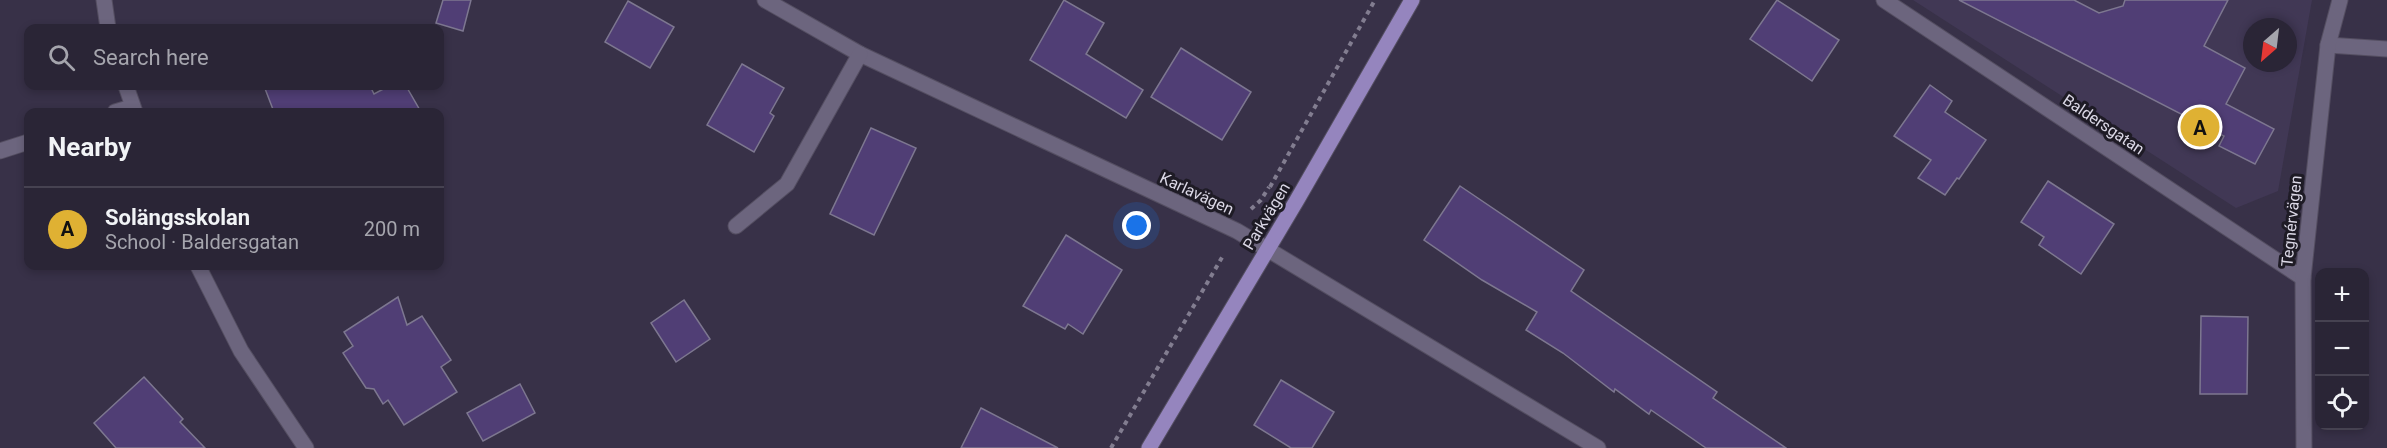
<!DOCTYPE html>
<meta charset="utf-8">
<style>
body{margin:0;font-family:Roboto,sans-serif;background:#322d3e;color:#f1f3f6}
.controls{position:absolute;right:18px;bottom:18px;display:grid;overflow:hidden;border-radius:12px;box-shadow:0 3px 9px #0003}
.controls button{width:54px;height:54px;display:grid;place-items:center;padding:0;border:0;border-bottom:2px solid #464251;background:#2a2536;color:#f1f3f6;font:30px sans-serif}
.compass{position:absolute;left:2243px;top:18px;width:54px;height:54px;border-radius:50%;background:#2a2536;box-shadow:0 3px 9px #0003;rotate:208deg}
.you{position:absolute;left:1137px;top:226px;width:21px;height:21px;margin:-15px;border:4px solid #fff;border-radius:50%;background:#1a73e8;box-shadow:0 0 0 9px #1a73e833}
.badge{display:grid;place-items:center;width:39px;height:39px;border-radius:50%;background:#dfb133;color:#111;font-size:20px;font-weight:700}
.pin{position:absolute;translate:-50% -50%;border:3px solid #fff;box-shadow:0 2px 6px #0006}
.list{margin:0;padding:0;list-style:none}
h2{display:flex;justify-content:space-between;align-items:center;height:78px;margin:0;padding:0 24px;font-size:26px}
h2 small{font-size:20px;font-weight:400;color:#a5a5ad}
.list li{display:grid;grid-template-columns:39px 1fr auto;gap:18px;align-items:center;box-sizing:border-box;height:84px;padding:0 24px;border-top:2px solid #464251}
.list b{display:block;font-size:22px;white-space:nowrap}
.list p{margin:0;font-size:20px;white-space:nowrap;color:#a5a5ad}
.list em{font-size:20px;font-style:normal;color:#a5a5ad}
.icon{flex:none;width:33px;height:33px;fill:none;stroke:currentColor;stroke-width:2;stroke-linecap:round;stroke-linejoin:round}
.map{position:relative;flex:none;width:2387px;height:448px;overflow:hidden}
.search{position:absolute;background:#2a2536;box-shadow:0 3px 9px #0003;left:24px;top:24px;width:420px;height:66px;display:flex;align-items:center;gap:15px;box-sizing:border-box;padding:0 21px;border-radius:12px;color:#a5a5ad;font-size:22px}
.panel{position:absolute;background:#2a2536;box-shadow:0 3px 9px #0003;left:24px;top:108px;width:420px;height:162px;border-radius:12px}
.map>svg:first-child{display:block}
</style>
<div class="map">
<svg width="2387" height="448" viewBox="0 0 2387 448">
<rect width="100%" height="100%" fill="#383148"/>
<path fill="#413855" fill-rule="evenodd" d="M 1913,0 L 2312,0 L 2278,191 L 2236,208 ZM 2252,27 L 2288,27 L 2288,63 L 2252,63 Z"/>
<g fill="#503e75" stroke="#7d7790" stroke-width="1.5">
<path d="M 443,0 L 471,0 L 463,31 L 436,23 Z"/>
<path d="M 1064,0 L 1104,23 L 1086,54 L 1143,90 L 1126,118 L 1030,60 Z"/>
<path d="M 1777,0 L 1839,40 L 1812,81 L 1750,39 Z"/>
<path d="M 1959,0 L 2074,0 L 2099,13 L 2123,6 L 2125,0 L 2228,0 L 2204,46 L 2245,68 L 2226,104 L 2274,129 L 2255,164 L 2219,146 L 2224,136 Z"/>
<path d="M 628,1 L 674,27 L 650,68 L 605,42 Z"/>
<path d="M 1181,48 L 1251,92 L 1222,140 L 1151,97 Z"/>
<path d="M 742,64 L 784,88 L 770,113 L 774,116 L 754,152 L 707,125 Z"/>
<path d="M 1930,85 L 1952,101 L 1945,112 L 1986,140 L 1959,179 L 1957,178 L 1945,195 L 1918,178 L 1931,160 L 1894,136 Z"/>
<path d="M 264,86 L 370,86 L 374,94 L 389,86 L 406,86 L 421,112 L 274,112 Z"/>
<path d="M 871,128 L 916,148 L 874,235 L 830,214 Z"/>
<path d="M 2048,181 L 2114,224 L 2081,274 L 2039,245 L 2044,237 L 2021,222 Z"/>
<path d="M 1460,186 L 1584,270 L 1571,291 L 1717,392 L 1713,398 L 1786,448 L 1706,448 L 1651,410 L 1649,414 L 1615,389 L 1614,392 L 1563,353 L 1526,330 L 1537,312 L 1482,280 L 1424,240 Z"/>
<path d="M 1066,235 L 1122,270 L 1083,334 L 1068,324 L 1065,329 L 1023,306 Z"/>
<path d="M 398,297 L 407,325 L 422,316 L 451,360 L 441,367 L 457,392 L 404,425 L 388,400 L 383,404 L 374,389 L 366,388 L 343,353 L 353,346 L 344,332 Z"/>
<path d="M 684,300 L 710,339 L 676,362 L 651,323 Z"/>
<path d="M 2201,316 L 2248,317 L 2247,394 L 2200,394 Z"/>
<path d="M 144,377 L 183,419 L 180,422 L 205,448 L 116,448 L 94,423 Z"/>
<path d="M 1281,380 L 1334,412 L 1312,448 L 1291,448 L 1254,425 Z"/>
<path d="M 520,384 L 535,413 L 483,441 L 467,413 Z"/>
<path d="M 981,408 L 1058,448 L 961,448 Z"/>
</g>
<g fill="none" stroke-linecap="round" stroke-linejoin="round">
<defs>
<g id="minor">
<path d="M 104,0 L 108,28"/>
<path d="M 765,0 L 860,54 L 1237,231 L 1598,448"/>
<path d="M 1884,0 L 2303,278"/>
<path d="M 2328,45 L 2387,49"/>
<path d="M 126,86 L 135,112"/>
<path d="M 115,112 L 132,107"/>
<path d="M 0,151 L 28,142"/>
<path d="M 736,226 L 787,184 L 860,54"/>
<path d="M 198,266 L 241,351 L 306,448"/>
<path d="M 2304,448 L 2303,278 L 2328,45 L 2340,0"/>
</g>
<path id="major" d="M 1149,448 L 1297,200 L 1412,0"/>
</defs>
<use href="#minor" stroke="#544e61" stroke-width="17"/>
<use href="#major" stroke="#544e61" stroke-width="17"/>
<g stroke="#827d90" stroke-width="4" stroke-dasharray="4.5 4.5" stroke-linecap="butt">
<path d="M 1270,187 L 1375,0"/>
<path d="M 1251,209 L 1261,200 L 1269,187"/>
<path d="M 1111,448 L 1224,254"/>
</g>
<use href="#minor" stroke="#6c657e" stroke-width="15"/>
<use href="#major" stroke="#9585be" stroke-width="15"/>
</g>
<g text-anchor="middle" stroke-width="6" stroke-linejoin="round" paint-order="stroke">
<g font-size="16" fill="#dbd8e6" stroke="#1e1b25">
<text transform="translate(2104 124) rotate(34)" y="6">Baldersgatan</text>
<text transform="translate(1197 193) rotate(25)" y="6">Karlavägen</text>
<text transform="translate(1266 216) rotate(-59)" y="6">Parkvägen</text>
<text transform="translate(2291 221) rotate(-84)" y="6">Tegnérvägen</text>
</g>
</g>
</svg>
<div class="controls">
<button>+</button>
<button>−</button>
<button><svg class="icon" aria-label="locate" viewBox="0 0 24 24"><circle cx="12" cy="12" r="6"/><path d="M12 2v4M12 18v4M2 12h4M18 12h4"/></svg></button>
</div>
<svg class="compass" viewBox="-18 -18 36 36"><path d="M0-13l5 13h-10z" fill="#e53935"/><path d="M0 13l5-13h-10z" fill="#a5a5ad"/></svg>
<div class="you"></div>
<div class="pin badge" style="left:2200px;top:127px">A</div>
<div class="search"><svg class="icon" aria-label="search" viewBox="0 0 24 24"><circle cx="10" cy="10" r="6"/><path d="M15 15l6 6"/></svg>Search here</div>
<section class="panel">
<h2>Nearby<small></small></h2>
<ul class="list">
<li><span class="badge">A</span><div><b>Solängsskolan</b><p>School · Baldersgatan</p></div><em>200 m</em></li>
</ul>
</section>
</div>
